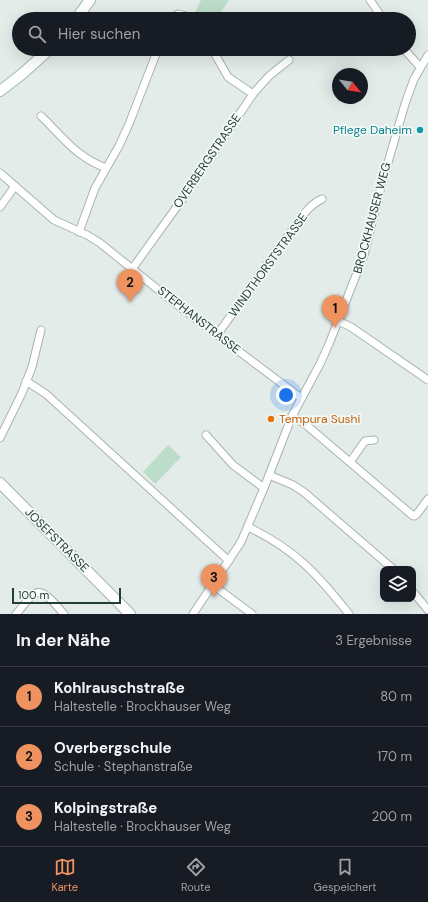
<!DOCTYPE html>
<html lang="de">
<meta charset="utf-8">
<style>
body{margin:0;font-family:"DM Sans",sans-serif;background:#242831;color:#f1f3f6}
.controls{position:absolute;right:12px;bottom:12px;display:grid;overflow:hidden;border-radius:8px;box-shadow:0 4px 16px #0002}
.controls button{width:36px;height:36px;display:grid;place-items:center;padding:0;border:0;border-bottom:1px solid #363941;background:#171b24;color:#f1f3f6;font:20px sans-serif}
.compass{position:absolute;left:332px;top:68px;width:36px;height:36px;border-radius:50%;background:#171b24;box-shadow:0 4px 16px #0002;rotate:120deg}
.scale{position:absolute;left:12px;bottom:10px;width:109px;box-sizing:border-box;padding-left:4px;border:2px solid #233d39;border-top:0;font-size:11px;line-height:14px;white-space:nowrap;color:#233d39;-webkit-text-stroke:3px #f3f9f7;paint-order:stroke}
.you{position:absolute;left:286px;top:395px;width:14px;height:14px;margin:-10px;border:3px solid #fff;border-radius:50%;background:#1a73e8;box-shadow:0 0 0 6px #1a73e833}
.badge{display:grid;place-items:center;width:26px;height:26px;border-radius:50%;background:#ee925f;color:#111;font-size:13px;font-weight:700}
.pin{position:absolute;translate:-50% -33px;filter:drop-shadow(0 1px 2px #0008)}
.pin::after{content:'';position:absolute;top:21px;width:14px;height:12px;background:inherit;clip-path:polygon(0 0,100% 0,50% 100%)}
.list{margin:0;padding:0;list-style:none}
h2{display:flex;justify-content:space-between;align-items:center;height:52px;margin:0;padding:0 16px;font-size:17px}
h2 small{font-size:13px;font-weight:400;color:#9ea1a6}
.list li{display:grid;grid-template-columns:26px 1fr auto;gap:12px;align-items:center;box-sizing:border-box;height:60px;padding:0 16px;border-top:1px solid #363941}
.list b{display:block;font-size:15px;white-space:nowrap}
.list p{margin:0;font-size:13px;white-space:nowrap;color:#9ea1a6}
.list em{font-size:13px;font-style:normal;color:#9ea1a6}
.icon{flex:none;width:22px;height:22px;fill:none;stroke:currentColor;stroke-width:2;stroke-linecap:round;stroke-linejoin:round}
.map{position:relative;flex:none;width:428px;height:614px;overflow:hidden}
.search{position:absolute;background:#171b24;box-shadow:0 4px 16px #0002;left:12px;right:12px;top:12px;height:44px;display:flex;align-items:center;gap:10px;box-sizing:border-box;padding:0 14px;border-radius:22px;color:#9ea1a6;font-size:15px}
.sheet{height:232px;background:#171b24}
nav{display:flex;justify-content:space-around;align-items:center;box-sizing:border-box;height:56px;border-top:1px solid #363941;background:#171b24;font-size:11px;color:#9ea1a6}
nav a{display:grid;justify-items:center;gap:2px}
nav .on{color:#ee925f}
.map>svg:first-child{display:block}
</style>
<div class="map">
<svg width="428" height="614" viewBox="0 0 428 614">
<rect width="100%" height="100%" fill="#e3ece9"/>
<g fill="#bcddc9">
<path d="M 201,0 L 229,0 L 216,19 L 198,19 L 194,15 Z"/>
<path d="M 168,445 L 181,457 L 155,484 L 143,472 Z"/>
</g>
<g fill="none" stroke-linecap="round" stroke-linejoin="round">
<defs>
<g id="street">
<path d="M 370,0 L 383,19"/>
<path d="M 170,19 L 178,14 L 186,16 L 192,19"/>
<path d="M 212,49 L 228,77 L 253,94"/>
<path d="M 404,49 L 420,67"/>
<path d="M 41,116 C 62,136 77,158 106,168"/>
<path d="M 0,173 L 54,220 L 87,235 L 100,243 L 176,304 L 301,398"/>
<path d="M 0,207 L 15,186"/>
<path d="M 79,232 L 95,188 L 119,146 L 129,124 L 158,49"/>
<path d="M 132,269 L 181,201 L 253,94 L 269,76 L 289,60"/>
<path d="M 338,321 L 351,327 L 428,380"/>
<path d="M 217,335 C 242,301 265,265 291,232 C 300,220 308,205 322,199"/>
<path d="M 26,381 L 46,394 L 229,561"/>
<path d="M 292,416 L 305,424 L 412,515 L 414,516 L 417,514 L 428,499"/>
<path d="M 206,435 L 233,465 L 264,488"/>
<path d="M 0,438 L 22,393 L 32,367 L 41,330"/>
<path d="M 350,462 L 365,441 L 374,440"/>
<path d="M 269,475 L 293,485 L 305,493 L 393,569"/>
<path d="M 248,527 C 295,549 318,575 349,614"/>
<path d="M 213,585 L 252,614"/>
<path d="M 413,592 L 428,610"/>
<path d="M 16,614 C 22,608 27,599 34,594 C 44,587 57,607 64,614"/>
<path d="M 193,614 L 241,542 L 264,488 L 292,416 L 320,364 L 329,344 L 364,255 L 382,183 L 405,104 L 414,79 L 428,55"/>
</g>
<g id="secondary">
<path d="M 76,19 L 90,0"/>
<path d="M 0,91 L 22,74 L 50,49"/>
<path d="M 0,483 L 130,614"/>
</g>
</defs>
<use href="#street" stroke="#a6b4b1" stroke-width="9"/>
<use href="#secondary" stroke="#a1b8b2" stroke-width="12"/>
<use href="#street" stroke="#fff" stroke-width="7"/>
<use href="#secondary" stroke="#fff" stroke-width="10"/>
</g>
<circle fill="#0f9aa8" stroke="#f3f9f7" stroke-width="1.5" cx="420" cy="130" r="4"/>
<circle fill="#e8710a" stroke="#f3f9f7" stroke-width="1.5" cx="271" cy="419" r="4"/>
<g text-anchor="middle" stroke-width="3.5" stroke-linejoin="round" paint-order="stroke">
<g font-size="12" fill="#0d838f" stroke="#f3f9f7" text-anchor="end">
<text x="412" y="134">Pflege Daheim</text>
</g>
<g font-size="12" fill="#233d39" stroke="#f3f9f7">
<text transform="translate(207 161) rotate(-56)" y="4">OVERBERGSTRASSE</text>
<text transform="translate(372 218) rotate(-75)" y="4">BROCKHAUSER WEG</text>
<text transform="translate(268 265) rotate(-54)" y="4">WINDTHORSTSTRASSE</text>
<text transform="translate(199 320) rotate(38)" y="4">STEPHANSTRASSE</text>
<text transform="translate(57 540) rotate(45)" y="4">JOSEFSTRASSE</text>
</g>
<g font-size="12" fill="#c56008" stroke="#f3f9f7" text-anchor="start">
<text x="279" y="423">Tempura Sushi</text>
</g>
</g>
</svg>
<div class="controls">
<button><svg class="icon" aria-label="layers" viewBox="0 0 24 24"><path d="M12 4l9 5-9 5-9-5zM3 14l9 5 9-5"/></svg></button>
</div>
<svg class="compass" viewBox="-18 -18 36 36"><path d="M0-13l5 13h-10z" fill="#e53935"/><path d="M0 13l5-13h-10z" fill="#9ea1a6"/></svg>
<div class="scale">100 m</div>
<div class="you"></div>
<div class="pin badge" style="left:335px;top:328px">1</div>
<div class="pin badge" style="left:130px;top:302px">2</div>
<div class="pin badge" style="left:214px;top:597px">3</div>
<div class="search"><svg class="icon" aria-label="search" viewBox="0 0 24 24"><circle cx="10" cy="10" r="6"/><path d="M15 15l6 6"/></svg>Hier suchen</div>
</div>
<section class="sheet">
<h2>In der Nähe<small>3 Ergebnisse</small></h2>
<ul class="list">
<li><span class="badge">1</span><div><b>Kohlrauschstraße</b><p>Haltestelle · Brockhauser Weg</p></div><em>80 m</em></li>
<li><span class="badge">2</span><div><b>Overbergschule</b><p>Schule · Stephanstraße</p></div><em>170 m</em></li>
<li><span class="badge">3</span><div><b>Kolpingstraße</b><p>Haltestelle · Brockhauser Weg</p></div><em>200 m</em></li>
</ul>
</section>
<nav>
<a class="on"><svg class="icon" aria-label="map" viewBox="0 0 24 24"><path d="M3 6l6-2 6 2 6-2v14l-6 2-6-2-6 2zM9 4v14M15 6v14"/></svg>Karte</a>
<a><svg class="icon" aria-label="directions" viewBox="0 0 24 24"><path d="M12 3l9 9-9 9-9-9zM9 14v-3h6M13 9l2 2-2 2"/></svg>Route</a>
<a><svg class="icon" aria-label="saved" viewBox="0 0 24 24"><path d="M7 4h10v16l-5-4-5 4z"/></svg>Gespeichert</a>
</nav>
